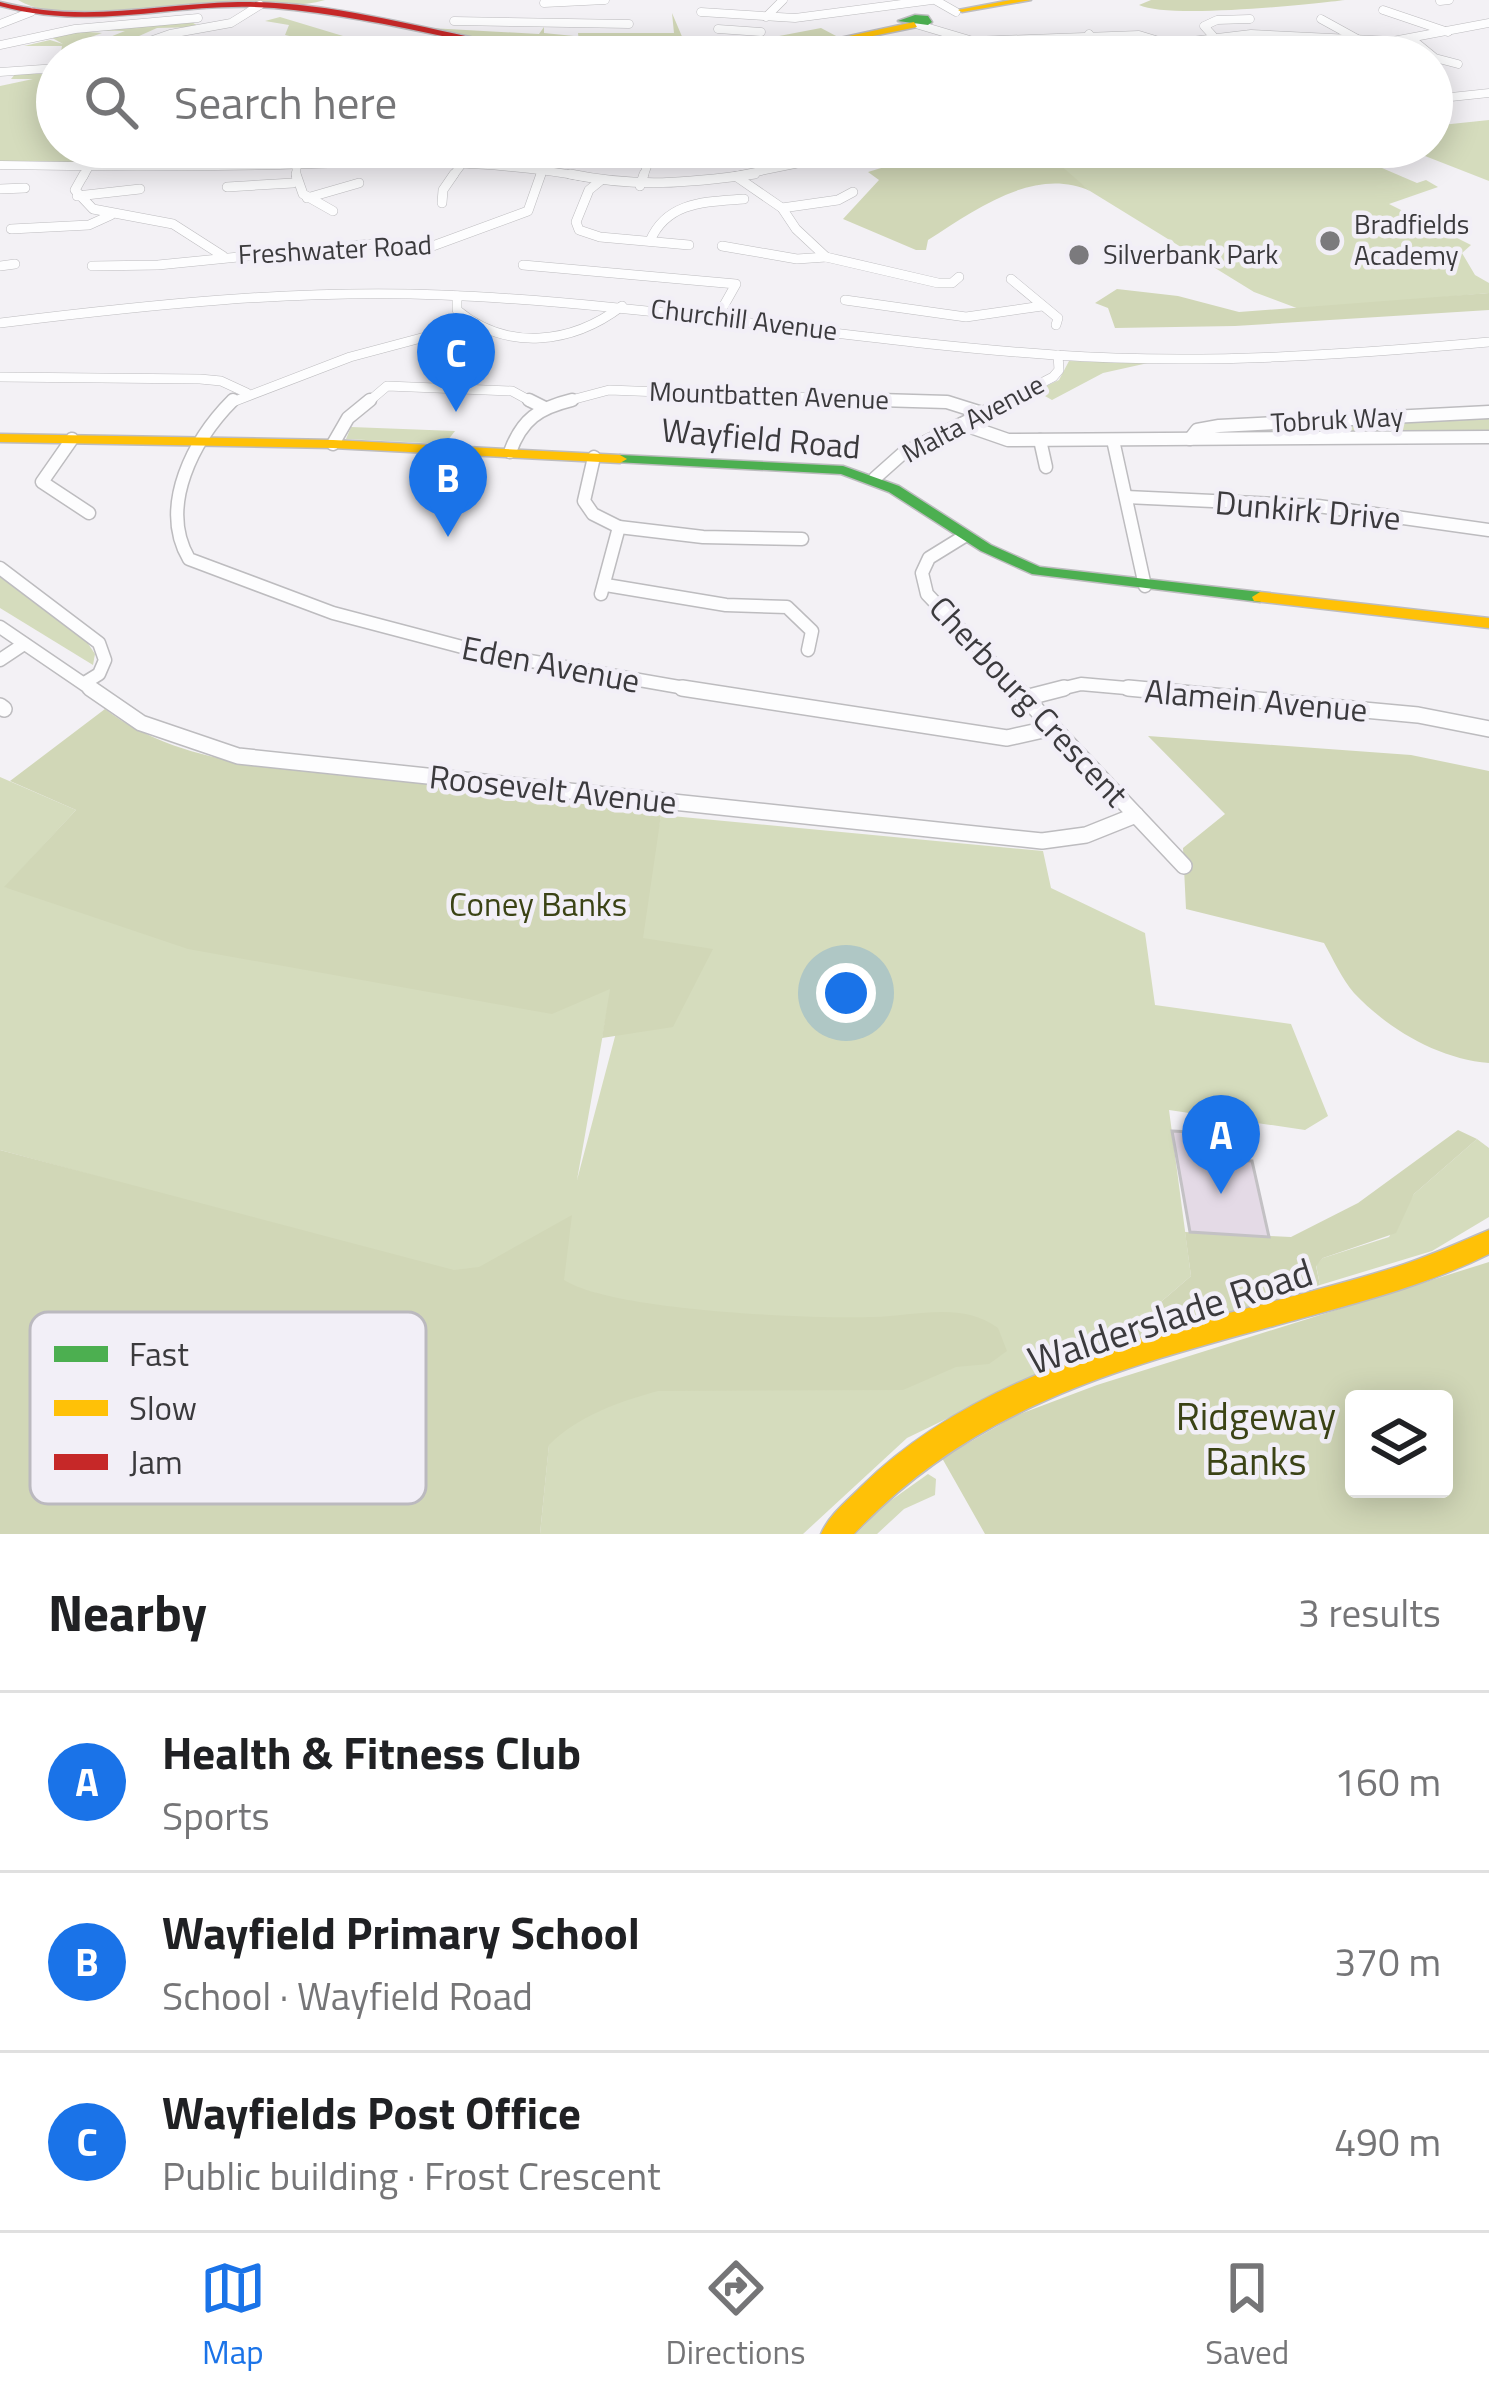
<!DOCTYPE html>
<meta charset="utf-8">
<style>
body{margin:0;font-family:"Titillium Web",sans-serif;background:#f6f6f6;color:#202124}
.controls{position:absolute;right:36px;bottom:36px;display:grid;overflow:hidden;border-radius:12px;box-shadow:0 6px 30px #0003}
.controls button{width:108px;height:108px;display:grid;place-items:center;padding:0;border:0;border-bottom:3px solid #e0e0e0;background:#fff;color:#202124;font:60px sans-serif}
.you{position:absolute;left:846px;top:993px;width:42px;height:42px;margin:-30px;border:9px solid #fff;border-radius:50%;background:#1a73e8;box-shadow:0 0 0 18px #1a73e833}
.badge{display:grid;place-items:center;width:78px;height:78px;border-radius:50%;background:#1a73e8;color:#fff;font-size:39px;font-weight:700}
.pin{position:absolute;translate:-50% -99px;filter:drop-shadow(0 3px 6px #0008)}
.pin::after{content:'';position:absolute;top:63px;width:42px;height:36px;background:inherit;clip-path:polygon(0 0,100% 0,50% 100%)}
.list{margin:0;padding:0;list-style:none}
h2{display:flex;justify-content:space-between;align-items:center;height:156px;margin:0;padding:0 48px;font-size:51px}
h2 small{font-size:39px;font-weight:400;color:#757577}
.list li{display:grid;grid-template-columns:78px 1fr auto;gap:36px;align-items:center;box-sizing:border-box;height:180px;padding:0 48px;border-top:3px solid #e0e0e0}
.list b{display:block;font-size:45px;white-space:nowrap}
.list p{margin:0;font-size:39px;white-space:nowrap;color:#757577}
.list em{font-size:39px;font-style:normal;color:#757577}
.icon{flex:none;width:66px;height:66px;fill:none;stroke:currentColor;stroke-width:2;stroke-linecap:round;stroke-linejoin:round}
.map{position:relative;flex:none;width:1489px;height:1534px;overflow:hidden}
.search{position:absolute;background:#fff;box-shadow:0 6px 30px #0003;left:36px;right:36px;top:36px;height:132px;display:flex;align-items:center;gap:30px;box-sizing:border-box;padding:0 42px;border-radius:66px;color:#757577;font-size:45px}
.sheet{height:696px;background:#fff}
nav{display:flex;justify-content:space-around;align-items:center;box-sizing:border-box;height:168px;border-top:3px solid #e0e0e0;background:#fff;font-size:33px;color:#757577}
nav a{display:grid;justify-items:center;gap:6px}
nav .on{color:#1a73e8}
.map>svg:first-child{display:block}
</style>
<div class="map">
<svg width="1489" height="1534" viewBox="0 0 1489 1534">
<rect width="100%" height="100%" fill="#f3f1f5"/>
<g fill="#d5dcbd">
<path d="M 18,0 L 325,0 C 293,10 255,1 222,2 C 170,3 61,27 18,0 Z"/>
<path d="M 280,17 L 353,39 L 346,49 L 352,54 L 267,57 L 283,54 L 290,45 L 307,40 L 285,35 L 289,25 L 265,21 Z"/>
<path d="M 188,20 L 200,27 L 157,28 L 119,45 L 88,47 L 84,49 L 87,52 L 60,57 L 62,46 L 24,46 L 50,40 L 63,44 L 47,35 L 76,31 L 102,33 L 88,38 L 97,42 L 125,31 L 81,30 Z"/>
<path d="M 29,72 L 57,77 L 57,147 L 651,147 L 576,150 L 551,167 L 330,158 L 114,165 L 0,162 L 0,86 L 33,79 L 11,79 L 16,73 Z"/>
<path d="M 1489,120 L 1489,181 L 1402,147 L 1432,147 L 1432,126 Z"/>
<path d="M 1181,147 L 1333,147 L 1417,183 L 1426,180 L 1438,187 L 1389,204 L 1471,245 L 1462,253 L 1475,275 L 1489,283 L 1489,293 L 1302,310 L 1254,292 L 1090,191 L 1056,164 Z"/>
<path d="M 1069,361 L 1148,363 L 1103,373 L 1052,400 L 1036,391 L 1059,380 Z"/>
<path d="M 1489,415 L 1489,434 L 1214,437 L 1212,429 L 1405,423 L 1412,418 L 1436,421 Z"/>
<path d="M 351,427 L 455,431 L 445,444 L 346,439 Z"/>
<path d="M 0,577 L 87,642 L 95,654 L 93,665 L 0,608 Z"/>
<path d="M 0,777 L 76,810 L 5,887 L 611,989 L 577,1180 L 626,995 L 661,815 L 1043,851 L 1051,888 L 1145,933 L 1155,1005 L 1291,1024 L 1328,1116 L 1305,1130 L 1169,1110 L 1191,1276 L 1126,1332 L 907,1438 L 803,1534 L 540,1534 L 563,1303 L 0,1150 Z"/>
<path d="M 1477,1139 L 1489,1148 L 1489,1217 L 1432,1251 L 1320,1285 L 1316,1265 L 1323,1258 L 1389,1237 L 1414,1194 Z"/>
<path d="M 928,1474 L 936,1479 L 935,1495 L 904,1509 L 877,1534 L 856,1534 L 883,1506 Z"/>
</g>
<g fill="#d1d7b7" fill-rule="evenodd">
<path d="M 1151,0 L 1345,0 C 1306,5 1168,19 1139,5 Z"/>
<path d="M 672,13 L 689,53 L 821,28 L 838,37 L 719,57 L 593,57 L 580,52 L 578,33 L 674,33 Z"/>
<path d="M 412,27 L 539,34 L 544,27 L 544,33 L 574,36 L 576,51 L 554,53 Z"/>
<path d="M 915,147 L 1180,147 L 1059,164 L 1090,191 C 1034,166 975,210 928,240 L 926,250 L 916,250 L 843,219 L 879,180 L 868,172 L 891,165 L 896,153 Z"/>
<path d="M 1117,289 L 1178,296 L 1239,312 L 1489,293 L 1489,310 L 1235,326 L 1115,328 L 1108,308 L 1095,303 Z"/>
<path d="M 105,709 C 173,761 265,767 347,776 L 355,772 L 661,815 L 643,938 L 713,949 L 673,1027 L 602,1038 L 610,989 L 552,1014 L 188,949 L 4,887 L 76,810 L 10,781 Z"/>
<path d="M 1148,736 L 1411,755 L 1489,771 L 1489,1063 C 1439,1059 1389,1030 1354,993 C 1342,979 1333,959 1324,943 L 1186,909 L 1183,848 L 1225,814 Z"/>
<path d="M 1458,1130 L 1477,1139 L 1414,1194 L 1396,1233 L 1323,1258 L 1316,1266 L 1320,1285 L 1135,1341 L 1128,1338 L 1126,1332 L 1191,1276 L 1185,1232 L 1291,1237 L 1358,1203 Z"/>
<path d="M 0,1150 L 454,1270 L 479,1267 L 572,1215 L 564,1280 C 613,1311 809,1319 873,1317 C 915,1316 962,1301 998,1328 L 1007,1351 L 989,1364 L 956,1367 L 903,1390 L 658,1391 C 619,1402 579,1415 549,1445 L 540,1534 L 0,1534 Z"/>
<path d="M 1489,1262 L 1489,1534 L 985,1534 L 942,1458 L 1015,1416 L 1097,1385 ZM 1354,1399 L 1444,1399 L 1444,1489 L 1354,1489 Z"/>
</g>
<path fill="#e4dae6" stroke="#c3c1c4" stroke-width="3" d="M 1172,1131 L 1229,1134 L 1234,1160 L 1252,1161 L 1269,1237 L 1190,1232 Z"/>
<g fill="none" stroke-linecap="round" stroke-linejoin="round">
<defs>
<g id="street-far3">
<path d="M 935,0 L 956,12"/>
<path d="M 1440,1 L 1449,0"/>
<path d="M 544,3 L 605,0"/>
<path d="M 1383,10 L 1448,32"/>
<path d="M 701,12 L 795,18 L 932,0"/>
<path d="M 766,17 L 783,0"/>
<path d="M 1321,19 L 1361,41"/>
<path d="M 454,21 L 629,24"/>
<path d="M 0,24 L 31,12"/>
<path d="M 919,25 L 973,41 L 1139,35 L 1212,57"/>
<path d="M 718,29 L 761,32"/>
<path d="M 1213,36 L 1204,26 L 1217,20 L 1250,19"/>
<path d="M 1413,40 L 1435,58 L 1458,64"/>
<path d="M 388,43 L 449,57"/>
<path d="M 1175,43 L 1251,34 L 1393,41 L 1489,23"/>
<path d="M 0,45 L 75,29 L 198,18"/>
<path d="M 1098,46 L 1139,57"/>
<path d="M 1010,56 L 1098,46 L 1089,34"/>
<path d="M 104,57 L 170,34 L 231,23 L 260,5"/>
<path d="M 452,57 L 478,43"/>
<path d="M 1292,57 L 1302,46 L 1301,37"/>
<path d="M 0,72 L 57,68"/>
<path d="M 1432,99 L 1489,93"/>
<path d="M 596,152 L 701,148"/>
<path d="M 0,165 C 92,167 183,167 275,165 C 377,162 484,158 585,177"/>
<path d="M 83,177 L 88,168"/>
<path d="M 296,177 L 297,162"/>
<path d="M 452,177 L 461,165"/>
<path d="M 540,177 L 542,170"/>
<path d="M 643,177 L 653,151"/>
<path d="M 731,177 L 879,147"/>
</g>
<g id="street-far2">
<path d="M 84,174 L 75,190 L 93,209 L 173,224 L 223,256"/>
<path d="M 296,174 L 303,194 L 333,211"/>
<path d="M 570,174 C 638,188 687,183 755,174"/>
<path d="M 737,177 L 782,208 L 796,229 L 826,257 L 938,283 L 952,283 L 959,277"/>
<path d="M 600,181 L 589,190 L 576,222 L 579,230 L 600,237 L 689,245"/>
<path d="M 640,186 L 644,174"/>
<path d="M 227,187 L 293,183"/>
<path d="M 0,189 L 25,188"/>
<path d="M 77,196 L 140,189"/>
<path d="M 307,198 L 359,183"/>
<path d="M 442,203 L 443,190 L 454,174"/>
<path d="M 782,208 L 838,200 L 853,192"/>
<path d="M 11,229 L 89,225 L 111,215"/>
<path d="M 650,241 C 667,201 706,202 744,199"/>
<path d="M 722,246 L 797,259 L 826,257"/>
<path d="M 523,265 L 736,284 L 718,316"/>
<path d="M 0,266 L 15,264"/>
<path d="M 92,266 L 158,265 L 370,244 L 430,247 L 528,211 L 541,174"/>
<path d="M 1011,279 L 1058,318 L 1056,325"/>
<path d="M 457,296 L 457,310 C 507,352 572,344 622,306"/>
<path d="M 845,300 L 966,317 L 1042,306"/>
<path d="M 0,323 C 147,305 294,289 442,295 C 648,303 850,341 1055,355 C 1200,365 1345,355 1489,342"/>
<path d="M 0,377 L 200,379 L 221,381 L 247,393"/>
<path d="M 230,403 L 350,357 L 470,325"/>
<path d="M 367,403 L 387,386 L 512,391 L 534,403"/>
<path d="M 560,403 L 609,390 L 949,403"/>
<path d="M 1003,403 L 1053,377 L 1059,370 L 1058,355"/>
</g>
<g id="street-far1">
<path d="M 233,400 C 194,439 158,506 189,559 L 333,613 L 485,653 L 702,691"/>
<path d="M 529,400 L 543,407"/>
<path d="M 879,400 L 947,402 L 982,413"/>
<path d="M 962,424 L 1008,440 L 1489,437"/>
<path d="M 72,439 L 42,482 L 89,513"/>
<path d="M 1190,439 L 1197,430 L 1219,426 L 1489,412"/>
<path d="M 1040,440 L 1046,467"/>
<path d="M 1113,440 L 1145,586"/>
<path d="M 333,444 L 348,418 L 370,400"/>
<path d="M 510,452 C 522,419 539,408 572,400"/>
<path d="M 594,457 L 584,501 L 593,514 L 619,527 L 601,594"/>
<path d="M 875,478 L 902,454 L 1009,400"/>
<path d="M 1126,497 L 1318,506 L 1489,530"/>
<path d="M 619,527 L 703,537 L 802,539"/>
<path d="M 963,537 L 929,558 L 922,573 L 927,594 L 1019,691"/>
<path d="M 0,568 L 99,643 L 105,660 L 99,674 L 86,682"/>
<path d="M 606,585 L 726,605 L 787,607 L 812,631 L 808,650"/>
<path d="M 0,627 L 94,691"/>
<path d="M 0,660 L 24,644"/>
<path d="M 1052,691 L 1081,684 L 1160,691"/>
</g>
<g id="street">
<path d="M 90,688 L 141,723 L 238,756 L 1042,841 L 1086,835 L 1136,815"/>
<path d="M 682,688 L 1007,738 L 1052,728"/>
<path d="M 1016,688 L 1184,866"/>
<path d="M 1128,688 L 1418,715 L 1489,729"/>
<path d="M 1025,698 L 1064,688"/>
<path d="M 0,706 L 4,709"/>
</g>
<g id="fast">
<path d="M 915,15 L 928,16 L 932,22 L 928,25 L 898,21 Z"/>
<path d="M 620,455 L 843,466 L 899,486 L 991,545 L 1040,567 L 1260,592 L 1268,597 L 1260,602 L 1032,574 L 981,551 L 889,492 L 841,474 L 615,462 L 613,459 Z"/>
</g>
<g id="slow">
<path d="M 1011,0 L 1031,0 L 962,12 L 958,10 Z"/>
<path d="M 914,22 L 917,27 L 769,57 L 752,57 Z"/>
<path d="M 0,434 L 333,440 L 620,455 L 627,459 L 620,463 L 333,448 L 0,442 Z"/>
<path d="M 1260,592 L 1489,618 L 1489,628 L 1254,601 L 1252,597 Z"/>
<path d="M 1489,1230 L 1489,1254 C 1429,1284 1364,1301 1299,1319 C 1131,1365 978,1402 854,1534 L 821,1534 C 829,1515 848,1500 862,1486 C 1001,1349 1218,1323 1396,1267 C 1428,1257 1458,1243 1489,1230 Z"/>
</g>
<path id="jam" d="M 0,2 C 86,24 153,4 238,2 C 321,1 403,23 484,40 C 510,46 541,47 564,57 C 525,57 485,46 447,37 C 390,25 333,13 274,8 C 178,0 99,33 0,6 Z"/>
</defs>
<use href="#street-far3" stroke="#bdbcbf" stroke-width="9"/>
<use href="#street-far2" stroke="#bdbcbf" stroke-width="10"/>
<use href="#street-far1" stroke="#bdbcbf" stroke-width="15"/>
<use href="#street" stroke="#bdbcbf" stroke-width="18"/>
<use href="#fast" stroke="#bdbcbf" stroke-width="3"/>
<use href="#slow" stroke="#bdbcbf" stroke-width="3"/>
<use href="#jam" stroke="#bdbcbf" stroke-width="3"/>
<use href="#street-far3" stroke="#fdfdfe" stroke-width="8"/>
<use href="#street-far2" stroke="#fdfdfe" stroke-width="9"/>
<use href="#street-far1" stroke="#fdfdfe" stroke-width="12"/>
<use href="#street" stroke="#fdfdfe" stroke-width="15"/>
<use href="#fast" fill="#4caf50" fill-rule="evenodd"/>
<use href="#slow" fill="#ffc107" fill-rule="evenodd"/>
<use href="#jam" fill="#c62828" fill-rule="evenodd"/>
</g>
<g fill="#7b7a7d" stroke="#f2eff7" stroke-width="4.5">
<circle cx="1330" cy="241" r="12"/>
<circle cx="1079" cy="255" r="12"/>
</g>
<g text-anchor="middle" stroke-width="9" stroke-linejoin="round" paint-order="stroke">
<g font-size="27" fill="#3b3a3d" stroke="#f2eff7" text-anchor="start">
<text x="1354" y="234">Bradfields<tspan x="1354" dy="31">Academy</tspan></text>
<text x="1103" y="264">Silverbank Park</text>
</g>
<g font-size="27" fill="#3b3a3d" stroke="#f2eff7">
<text transform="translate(335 250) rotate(-3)" y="9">Freshwater Road</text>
<text transform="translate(744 320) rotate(7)" y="9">Churchill Avenue</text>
<text transform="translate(769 396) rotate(2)" y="9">Mountbatten Avenue</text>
<text transform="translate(973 419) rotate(-28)" y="9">Malta Avenue</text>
<text transform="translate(1337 420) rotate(-3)" y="9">Tobruk Way</text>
</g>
<g font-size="33" fill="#3b3a3d" stroke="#f2eff7">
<text transform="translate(761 438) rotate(5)" y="12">Wayfield Road</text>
<text transform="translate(1308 510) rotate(5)" y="12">Dunkirk Drive</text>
<text transform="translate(551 664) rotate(11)" y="12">Eden Avenue</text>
<text transform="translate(1256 700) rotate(5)" y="12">Alamein Avenue</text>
<text transform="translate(1029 701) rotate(47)" y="12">Cherbourg Crescent</text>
<text transform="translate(553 789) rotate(6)" y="12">Roosevelt Avenue</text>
</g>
<g font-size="33" fill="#3b4315" stroke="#f2eff7">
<text x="538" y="916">Coney Banks</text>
</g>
<g font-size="39" fill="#3b3a3d" stroke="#f2eff7">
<text transform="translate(1170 1316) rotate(-18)" y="14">Walderslade Road</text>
</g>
<g font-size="39" fill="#3b4315" stroke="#f2eff7">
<text x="1256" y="1430">Ridgeway<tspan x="1256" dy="45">Banks</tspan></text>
</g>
</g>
<rect x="30" y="1312" width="396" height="192" rx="18" fill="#f2eff7" stroke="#bbb9bf" stroke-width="3"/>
<rect x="54" y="1346" width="54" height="16" fill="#4caf50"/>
<rect x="54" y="1400" width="54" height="16" fill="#ffc107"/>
<rect x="54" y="1454" width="54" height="16" fill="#c62828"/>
<g font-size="33" fill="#3b3a3d">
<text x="129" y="1366">Fast</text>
<text x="129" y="1420">Slow</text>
<text x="129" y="1474">Jam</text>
</g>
</svg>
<div class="controls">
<button><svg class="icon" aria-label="layers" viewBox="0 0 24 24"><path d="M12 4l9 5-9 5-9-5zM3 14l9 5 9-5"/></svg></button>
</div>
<div class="you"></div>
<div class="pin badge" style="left:1221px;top:1194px">A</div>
<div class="pin badge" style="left:448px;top:537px">B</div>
<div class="pin badge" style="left:456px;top:412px">C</div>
<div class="search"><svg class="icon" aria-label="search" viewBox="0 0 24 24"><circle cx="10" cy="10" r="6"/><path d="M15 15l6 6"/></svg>Search here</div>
</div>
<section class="sheet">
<h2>Nearby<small>3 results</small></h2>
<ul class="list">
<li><span class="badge">A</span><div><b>Health &amp; Fitness Club</b><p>Sports</p></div><em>160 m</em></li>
<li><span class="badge">B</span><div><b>Wayfield Primary School</b><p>School · Wayfield Road</p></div><em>370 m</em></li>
<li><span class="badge">C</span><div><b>Wayfields Post Office</b><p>Public building · Frost Crescent</p></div><em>490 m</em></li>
</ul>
</section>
<nav>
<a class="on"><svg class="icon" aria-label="map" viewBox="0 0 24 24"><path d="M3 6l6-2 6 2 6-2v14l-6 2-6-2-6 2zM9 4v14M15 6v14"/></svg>Map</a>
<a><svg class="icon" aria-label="directions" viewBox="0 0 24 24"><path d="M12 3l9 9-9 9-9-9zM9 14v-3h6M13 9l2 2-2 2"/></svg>Directions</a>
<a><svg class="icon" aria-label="saved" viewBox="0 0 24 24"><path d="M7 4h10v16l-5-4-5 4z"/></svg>Saved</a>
</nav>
